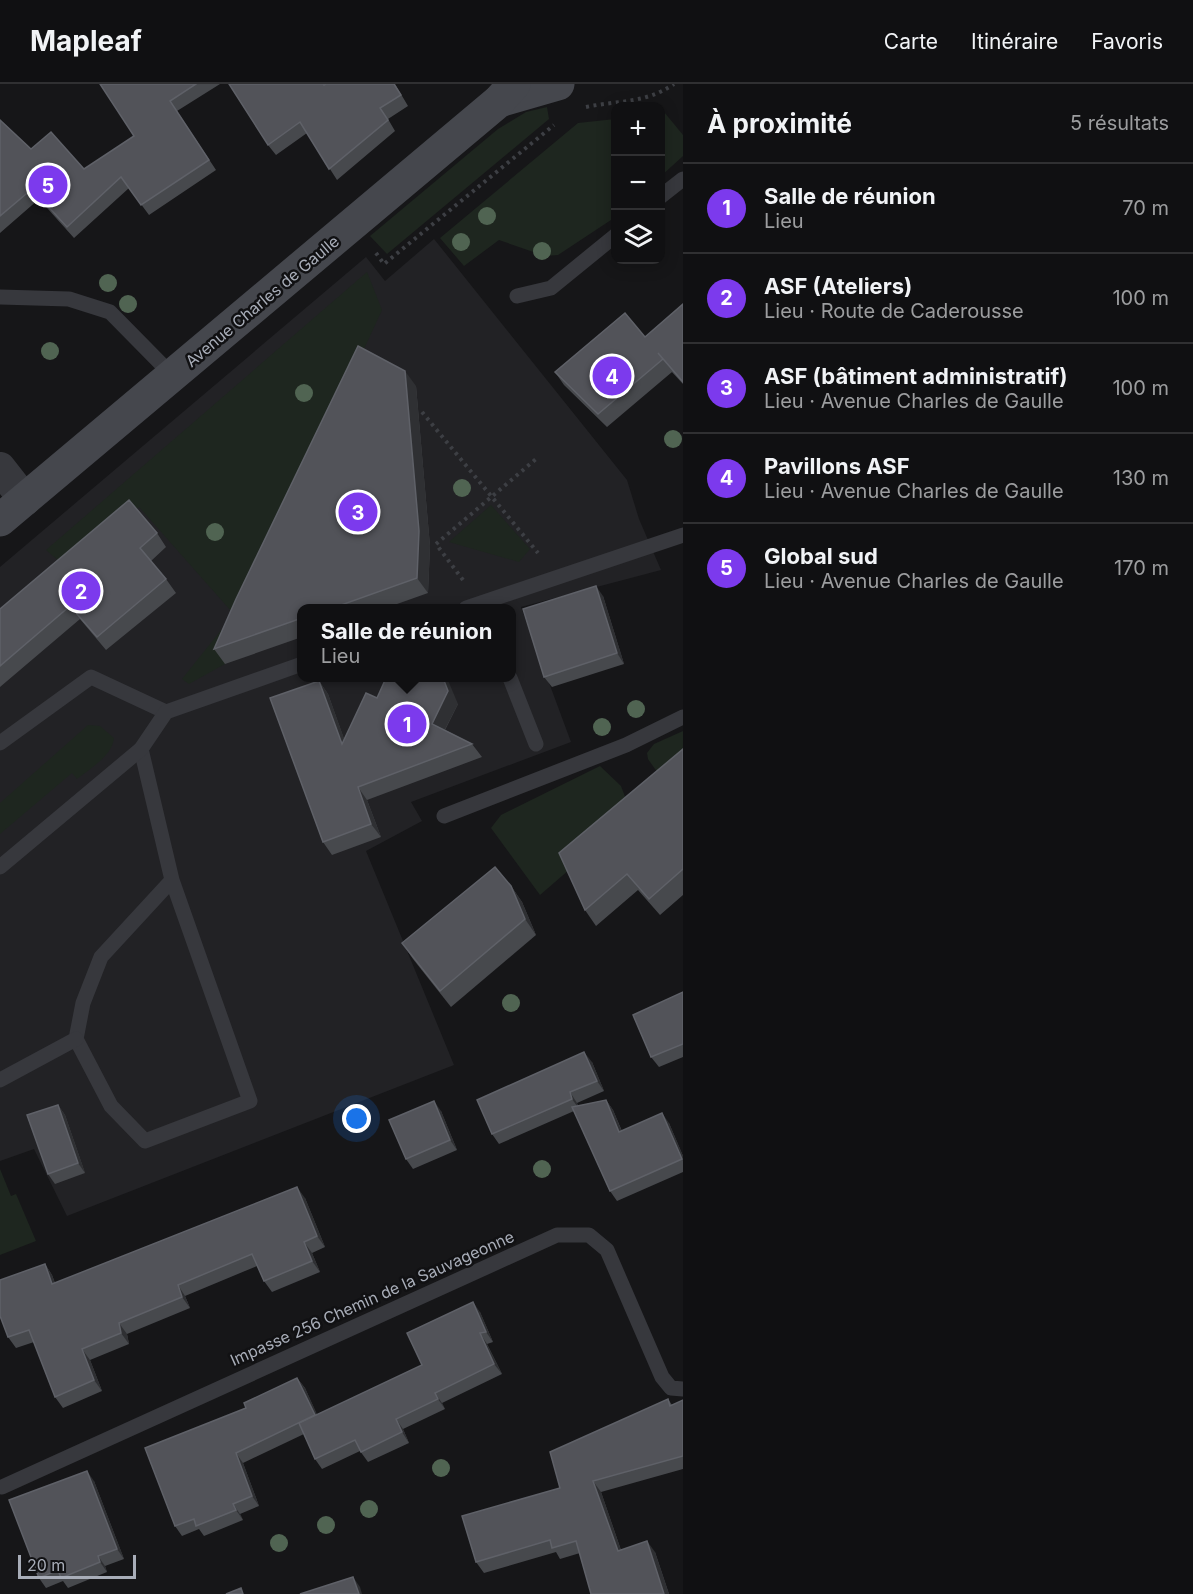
<!DOCTYPE html>
<html lang="fr">
<meta charset="utf-8">
<style>
body{margin:0;font-family:Inter,sans-serif;background:#1e1e20;color:#f1f3f6}
.controls{position:absolute;right:18px;top:18px;display:grid;overflow:hidden;border-radius:12px;box-shadow:0 3px 15px #0003}
.controls button{width:54px;height:54px;display:grid;place-items:center;padding:0;border:0;border-bottom:2px solid #303032;background:#101012;color:#f1f3f6;font:30px sans-serif}
.scale{position:absolute;left:18px;bottom:15px;width:118px;box-sizing:border-box;padding-left:6px;border:3px solid #a8adb8;border-top:0;font-size:16px;line-height:21px;white-space:nowrap;color:#a8adb8;-webkit-text-stroke:4px #111113;paint-order:stroke}
.you{position:absolute;left:357px;top:1035px;width:21px;height:21px;margin:-15px;border:4px solid #fff;border-radius:50%;background:#1a73e8;box-shadow:0 0 0 9px #1a73e833}
.badge{display:grid;place-items:center;width:39px;height:39px;border-radius:50%;background:#7c3aed;color:#fff;font-size:20px;font-weight:700}
.pin{position:absolute;translate:-50% -50%;border:3px solid #fff;box-shadow:0 2px 6px #0006}
.popup{position:absolute;left:297px;top:520px;width:219px;height:78px;box-sizing:border-box;display:grid;place-content:center;border-radius:12px;background:#101012;filter:drop-shadow(0 2px 4px #0005);font-size:20px;white-space:nowrap;color:#9c9d9f}
.popup b{font-size:22px;color:#f1f3f6}
.popup::after{content:'';position:absolute;left:50%;top:100%;margin-left:-12px;border:12px solid transparent;border-top-color:#101012}
.list{margin:0;padding:0;list-style:none}
h2{display:flex;justify-content:space-between;align-items:center;height:78px;margin:0;padding:0 24px;font-size:26px}
h2 small{font-size:20px;font-weight:400;color:#9c9d9f}
.list li{display:grid;grid-template-columns:39px 1fr auto;gap:18px;align-items:center;box-sizing:border-box;height:90px;padding:0 24px;border-top:2px solid #303032}
.list b{display:block;font-size:22px;white-space:nowrap}
.list p{margin:0;font-size:20px;white-space:nowrap;color:#9c9d9f}
.list em{font-size:20px;font-style:normal;color:#9c9d9f}
.icon{flex:none;width:33px;height:33px;fill:none;stroke:currentColor;stroke-width:2;stroke-linecap:round;stroke-linejoin:round}
.map{position:relative;flex:none;width:683px;height:1510px;overflow:hidden}
header{display:flex;align-items:center;gap:36px;box-sizing:border-box;height:84px;padding:0 30px;background:#101012;border-bottom:2px solid #303032}
header strong{font-size:28px}
nav{display:flex;gap:33px;margin-inline-start:auto;font-size:21px}
main{display:flex}
aside{flex:1;background:#101012}
.map>svg:first-child{display:block}
</style>
<header>
<strong>Mapleaf</strong>
<nav><a>Carte</a><a>Itinéraire</a><a>Favoris</a></nav>
</header>
<main>
<div class="map">
<svg width="683" height="1510" viewBox="0 0 683 1510">
<rect width="100%" height="100%" fill="#161618"/>
<path fill="#222225" fill-rule="evenodd" d="M 434,155 L 627,396 L 639,435 L 661,486 L 521,523 L 571,658 L 411,718 L 422,737 L 366,767 L 454,981 L 67,1132 L 34,1065 L 0,1077 L 0,483 L 366,173 L 385,197 ZM 302,524 L 512,524 L 512,594 L 302,594 Z"/>
<g fill="#1e261f">
<path d="M 547,23 L 549,35 L 387,170 L 370,152 L 498,45 L 526,28 Z"/>
<path d="M 664,28 L 683,51 L 683,72 L 661,92 L 661,29 Z"/>
<path d="M 615,35 L 614,134 L 558,171 L 545,172 L 499,156 L 464,182 L 440,154 L 578,39 Z"/>
<path d="M 367,188 L 382,226 L 239,536 L 139,423 L 67,484 L 46,466 Z"/>
<path d="M 491,421 L 530,465 L 519,478 L 449,458 Z"/>
<path d="M 226,540 L 240,546 L 225,580 L 189,600 L 182,595 Z"/>
<path d="M 88,641 L 100,642 L 114,654 C 112,672 91,684 77,695 L 72,689 L 0,750 L 0,719 Z"/>
<path d="M 683,647 L 683,688 L 667,702 L 648,675 L 647,669 L 654,660 Z"/>
<path d="M 600,682 L 621,702 L 627,718 L 599,760 L 540,811 L 491,744 L 501,731 Z"/>
<path d="M 0,1085 L 11,1112 L 16,1110 L 36,1157 L 0,1171 Z"/>
</g>
<g fill="none" stroke-linecap="round" stroke-linejoin="round">
<g stroke="#3d3f44" stroke-width="4" stroke-dasharray="3 4.5" stroke-linecap="butt">
<path d="M 586,23 C 620,16 644,20 674,0"/>
<path d="M 376,169 L 384,180 L 554,41"/>
<path d="M 422,328 L 538,469"/>
<path d="M 463,496 L 436,460 L 536,375"/>
</g>
<g stroke="#37383d" stroke-width="15">
<path d="M 660,113 L 683,95"/>
<path d="M 517,212 L 551,204 L 616,151"/>
<path d="M 0,213 L 69,215 L 110,228 L 173,292"/>
<path d="M 466,524 L 683,451"/>
<path d="M 510,594 L 536,660"/>
<path d="M 0,659 L 91,593 L 166,628"/>
<path d="M 141,665 L 172,796 L 101,873 L 83,919 L 76,955 L 111,1022 L 145,1057 L 250,1017 L 172,796"/>
<path d="M 444,732 L 626,661 L 683,633"/>
<path d="M 0,783 L 141,665 L 166,628 L 302,580"/>
<path d="M 0,996 L 76,955"/>
<path d="M 2,1403 L 557,1151 L 589,1151 L 607,1166 L 662,1293 L 671,1304 L 683,1305"/>
</g>
<path stroke="#37383d" stroke-width="32" d="M 0,384 L 25,416"/>
<g stroke="#45474d" stroke-width="33">
<path d="M 499,17 L 558,0"/>
<path d="M 0,436 L 499,17 L 514,0"/>
</g>
</g>
<g fill="#506452">
<circle cx="487" cy="132" r="9"/>
<circle cx="461" cy="158" r="9"/>
<circle cx="542" cy="167" r="9"/>
<circle cx="108" cy="199" r="9"/>
<circle cx="128" cy="220" r="9"/>
<circle cx="50" cy="267" r="9"/>
<circle cx="304" cy="309" r="9"/>
<circle cx="673" cy="355" r="9"/>
<circle cx="462" cy="404" r="9"/>
<circle cx="215" cy="448" r="9"/>
<circle cx="636" cy="625" r="9"/>
<circle cx="602" cy="643" r="9"/>
<circle cx="511" cy="919" r="9"/>
<circle cx="542" cy="1085" r="9"/>
<circle cx="441" cy="1384" r="9"/>
<circle cx="369" cy="1425" r="9"/>
<circle cx="326" cy="1441" r="9"/>
<circle cx="279" cy="1459" r="9"/>
</g>
<g fill="#47494d">
<path d="M 100,0 L 220,0 L 177,27 L 216,86 L 149,131 L 129,104 L 74,154 L 39,115 L 0,149 L 0,36 L 31,65 L 84,85 L 134,52 Z"/>
<path d="M 326,0 L 395,0 L 408,22 L 388,35 L 395,47 L 337,96 L 307,49 L 276,71 L 268,61 Z"/>
<path d="M 683,220 L 683,300 L 671,287 L 672,288 L 607,343 L 564,301 L 555,288 L 645,253 Z"/>
<path d="M 416,302 L 430,462 L 428,509 L 383,525 L 302,525 L 302,553 L 225,580 L 214,565 Z"/>
<path d="M 157,449 L 166,463 L 151,477 L 166,495 L 176,509 L 106,566 L 80,535 L 0,603 L 0,525 Z"/>
<path d="M 603,512 L 624,580 L 552,603 L 544,593 Z"/>
<path d="M 319,597 L 328,610 L 344,655 L 377,614 L 458,620 L 445,646 L 472,660 L 482,673 L 367,716 L 381,753 L 332,771 L 323,758 Z"/>
<path d="M 683,665 L 683,811 L 660,831 L 638,806 L 596,842 L 585,826 Z"/>
<path d="M 511,802 L 522,818 L 536,851 L 451,923 L 413,875 L 402,859 Z"/>
<path d="M 683,908 L 683,973 L 659,983 L 651,973 Z"/>
<path d="M 592,978 L 604,1007 L 577,1019 L 578,1022 L 606,1016 L 613,1026 L 622,1047 L 669,1039 L 683,1072 L 683,1088 L 617,1117 L 610,1107 L 574,1027 L 499,1060 L 492,1050 Z"/>
<path d="M 58,1021 L 65,1031 L 85,1089 L 55,1100 L 48,1090 Z"/>
<path d="M 441,1027 L 457,1066 L 413,1085 L 406,1075 Z"/>
<path d="M 305,1114 L 325,1163 L 312,1169 L 320,1188 L 272,1208 L 264,1197 L 257,1182 L 185,1212 L 190,1224 L 127,1250 L 129,1260 L 90,1276 L 102,1307 L 63,1324 L 55,1313 L 34,1258 L 16,1264 L 8,1253 L 45,1180 L 52,1191 L 55,1199 Z"/>
<path d="M 480,1228 L 493,1258 L 487,1260 L 502,1290 L 442,1319 L 445,1325 L 403,1345 L 409,1359 L 368,1378 L 360,1367 L 322,1385 L 315,1375 L 304,1350 L 243,1379 L 259,1422 L 240,1430 L 243,1436 L 204,1452 L 199,1445 L 182,1452 L 175,1442 L 297,1294 L 305,1304 L 317,1331 L 422,1281 Z"/>
<path d="M 668,1315 L 672,1321 L 683,1316 L 683,1385 L 601,1408 L 621,1466 L 655,1468 L 669,1510 L 591,1510 L 580,1469 L 560,1475 L 556,1468 L 484,1489 L 476,1478 L 560,1404 Z"/>
<path d="M 94,1397 L 124,1475 L 105,1482 L 107,1488 L 68,1504 L 63,1497 L 46,1504 L 39,1494 Z"/>
</g>
<g fill="#2f3033">
<path d="M 405,287 L 416,302 L 430,462 L 428,509 L 417,494 Z"/>
<path d="M 596,502 L 603,512 L 624,580 L 617,569 Z"/>
<path d="M 443,594 L 447,594 L 458,620 L 441,653 L 432,640 Z"/>
<path d="M 319,597 L 328,610 L 351,674 L 342,660 Z"/>
<path d="M 358,703 L 367,716 L 381,753 L 371,740 Z"/>
<path d="M 511,802 L 522,818 L 536,851 L 525,835 Z"/>
<path d="M 584,968 L 592,978 L 604,1007 L 597,997 Z"/>
<path d="M 570,1008 L 577,1019 L 579,1025 L 572,1015 Z"/>
<path d="M 606,1016 L 613,1026 L 626,1058 L 619,1048 Z"/>
<path d="M 434,1017 L 441,1027 L 457,1066 L 450,1056 Z"/>
<path d="M 58,1021 L 65,1031 L 85,1089 L 78,1079 Z"/>
<path d="M 662,1029 L 669,1039 L 683,1072 L 683,1077 Z"/>
<path d="M 297,1103 L 305,1114 L 325,1163 L 317,1152 Z"/>
<path d="M 304,1158 L 312,1169 L 320,1188 L 312,1177 Z"/>
<path d="M 45,1180 L 52,1191 L 59,1211 L 52,1200 Z"/>
<path d="M 178,1201 L 185,1212 L 190,1224 L 182,1213 Z"/>
<path d="M 473,1218 L 480,1228 L 493,1258 L 486,1248 Z"/>
<path d="M 119,1239 L 127,1250 L 129,1260 L 121,1249 Z"/>
<path d="M 480,1249 L 487,1260 L 502,1290 L 494,1280 Z"/>
<path d="M 82,1265 L 90,1276 L 102,1307 L 94,1296 Z"/>
<path d="M 297,1294 L 305,1304 L 322,1341 L 315,1331 Z"/>
<path d="M 435,1309 L 442,1319 L 445,1325 L 438,1315 Z"/>
<path d="M 396,1335 L 403,1345 L 409,1359 L 402,1348 Z"/>
<path d="M 236,1369 L 243,1379 L 259,1422 L 252,1412 Z"/>
<path d="M 87,1387 L 94,1397 L 124,1475 L 117,1465 Z"/>
<path d="M 593,1397 L 601,1408 L 625,1478 L 618,1467 Z"/>
<path d="M 233,1420 L 240,1430 L 243,1436 L 236,1426 Z"/>
<path d="M 647,1457 L 655,1468 L 669,1510 L 664,1510 Z"/>
<path d="M 98,1472 L 105,1482 L 107,1488 L 100,1478 Z"/>
<path d="M 353,1493 L 360,1503 L 362,1510 L 359,1510 Z"/>
</g>
<g fill="#525359" stroke="#5f6168" stroke-width="1.5">
<path d="M 100,0 L 196,0 L 170,17 L 209,76 L 141,121 L 121,93 L 67,143 L 32,105 L 0,132 L 0,36 L 31,65 L 51,48 L 84,85 L 134,52 Z"/>
<path d="M 229,0 L 323,0 L 324,1 L 326,0 L 394,0 L 401,11 L 380,24 L 388,36 L 329,85 L 300,38 L 268,61 Z"/>
<path d="M 683,220 L 683,298 L 658,269 L 663,275 L 598,330 L 555,288 L 625,229 L 645,253 Z"/>
<path d="M 358,262 L 405,287 L 419,447 L 417,494 L 330,525 L 302,525 L 302,534 L 214,565 L 236,515 Z"/>
<path d="M 129,416 L 157,449 L 140,464 L 166,495 L 97,553 L 70,522 L 0,582 L 0,525 Z"/>
<path d="M 596,502 L 617,569 L 544,593 L 523,525 Z"/>
<path d="M 386,594 L 443,594 L 448,607 L 432,640 L 472,660 L 358,703 L 371,740 L 323,758 L 270,614 L 319,597 L 342,660 L 366,609 L 377,614 Z"/>
<path d="M 683,665 L 683,785 L 649,815 L 627,790 L 585,826 L 559,769 Z"/>
<path d="M 495,783 L 511,802 L 525,835 L 440,907 L 402,859 Z"/>
<path d="M 683,908 L 683,960 L 651,973 L 633,931 Z"/>
<path d="M 584,968 L 597,997 L 570,1008 L 572,1015 L 492,1050 L 477,1016 Z"/>
<path d="M 606,1016 L 619,1048 L 662,1029 L 682,1075 L 610,1107 L 572,1023 Z"/>
<path d="M 434,1017 L 450,1056 L 406,1075 L 389,1036 Z"/>
<path d="M 58,1021 L 78,1079 L 48,1090 L 27,1031 Z"/>
<path d="M 297,1103 L 317,1152 L 304,1158 L 312,1177 L 264,1197 L 252,1170 L 178,1201 L 182,1213 L 119,1239 L 121,1249 L 82,1265 L 94,1296 L 55,1313 L 29,1246 L 8,1253 L 0,1232 L 0,1196 L 45,1180 L 52,1200 Z"/>
<path d="M 473,1218 L 486,1248 L 480,1249 L 494,1280 L 435,1309 L 438,1315 L 396,1335 L 402,1348 L 361,1368 L 355,1356 L 315,1375 L 299,1339 L 422,1281 L 407,1249 Z"/>
<path d="M 297,1294 L 315,1331 L 236,1369 L 252,1412 L 233,1420 L 236,1426 L 196,1442 L 194,1435 L 175,1442 L 145,1364 L 246,1324 L 244,1319 Z"/>
<path d="M 668,1315 L 670,1322 L 683,1316 L 683,1372 L 593,1397 L 618,1467 L 647,1457 L 664,1510 L 591,1510 L 576,1457 L 552,1464 L 550,1456 L 476,1478 L 462,1432 L 560,1404 L 550,1368 Z"/>
<path d="M 87,1387 L 117,1465 L 98,1472 L 100,1478 L 61,1494 L 58,1486 L 39,1494 L 9,1416 Z"/>
<path d="M 353,1493 L 359,1510 L 300,1510 Z"/>
<path d="M 241,1504 L 243,1510 L 226,1510 Z"/>
</g>
<g text-anchor="middle" stroke-width="5" stroke-linejoin="round" paint-order="stroke">
<g font-size="16" fill="#a8adb8" stroke="#111113">
<text transform="translate(262 217) rotate(-40)" y="6">Avenue Charles de Gaulle</text>
<text transform="translate(372 1214) rotate(-24)" y="6">Impasse 256 Chemin de la Sauvageonne</text>
</g>
</g>
</svg>
<div class="controls">
<button>+</button>
<button>−</button>
<button><svg class="icon" aria-label="layers" viewBox="0 0 24 24"><path d="M12 4l9 5-9 5-9-5zM3 14l9 5 9-5"/></svg></button>
</div>
<div class="scale">20 m</div>
<div class="you"></div>
<div class="pin badge" style="left:407px;top:640px">1</div>
<div class="popup"><b>Salle de réunion</b>Lieu</div>
<div class="pin badge" style="left:81px;top:507px">2</div>
<div class="pin badge" style="left:358px;top:428px">3</div>
<div class="pin badge" style="left:612px;top:292px">4</div>
<div class="pin badge" style="left:48px;top:101px">5</div>
</div>
<aside>
<h2>À proximité<small>5 résultats</small></h2>
<ul class="list">
<li><span class="badge">1</span><div><b>Salle de réunion</b><p>Lieu</p></div><em>70 m</em></li>
<li><span class="badge">2</span><div><b>ASF (Ateliers)</b><p>Lieu · Route de Caderousse</p></div><em>100 m</em></li>
<li><span class="badge">3</span><div><b>ASF (bâtiment administratif)</b><p>Lieu · Avenue Charles de Gaulle</p></div><em>100 m</em></li>
<li><span class="badge">4</span><div><b>Pavillons ASF</b><p>Lieu · Avenue Charles de Gaulle</p></div><em>130 m</em></li>
<li><span class="badge">5</span><div><b>Global sud</b><p>Lieu · Avenue Charles de Gaulle</p></div><em>170 m</em></li>
</ul>
</aside>
</main>
